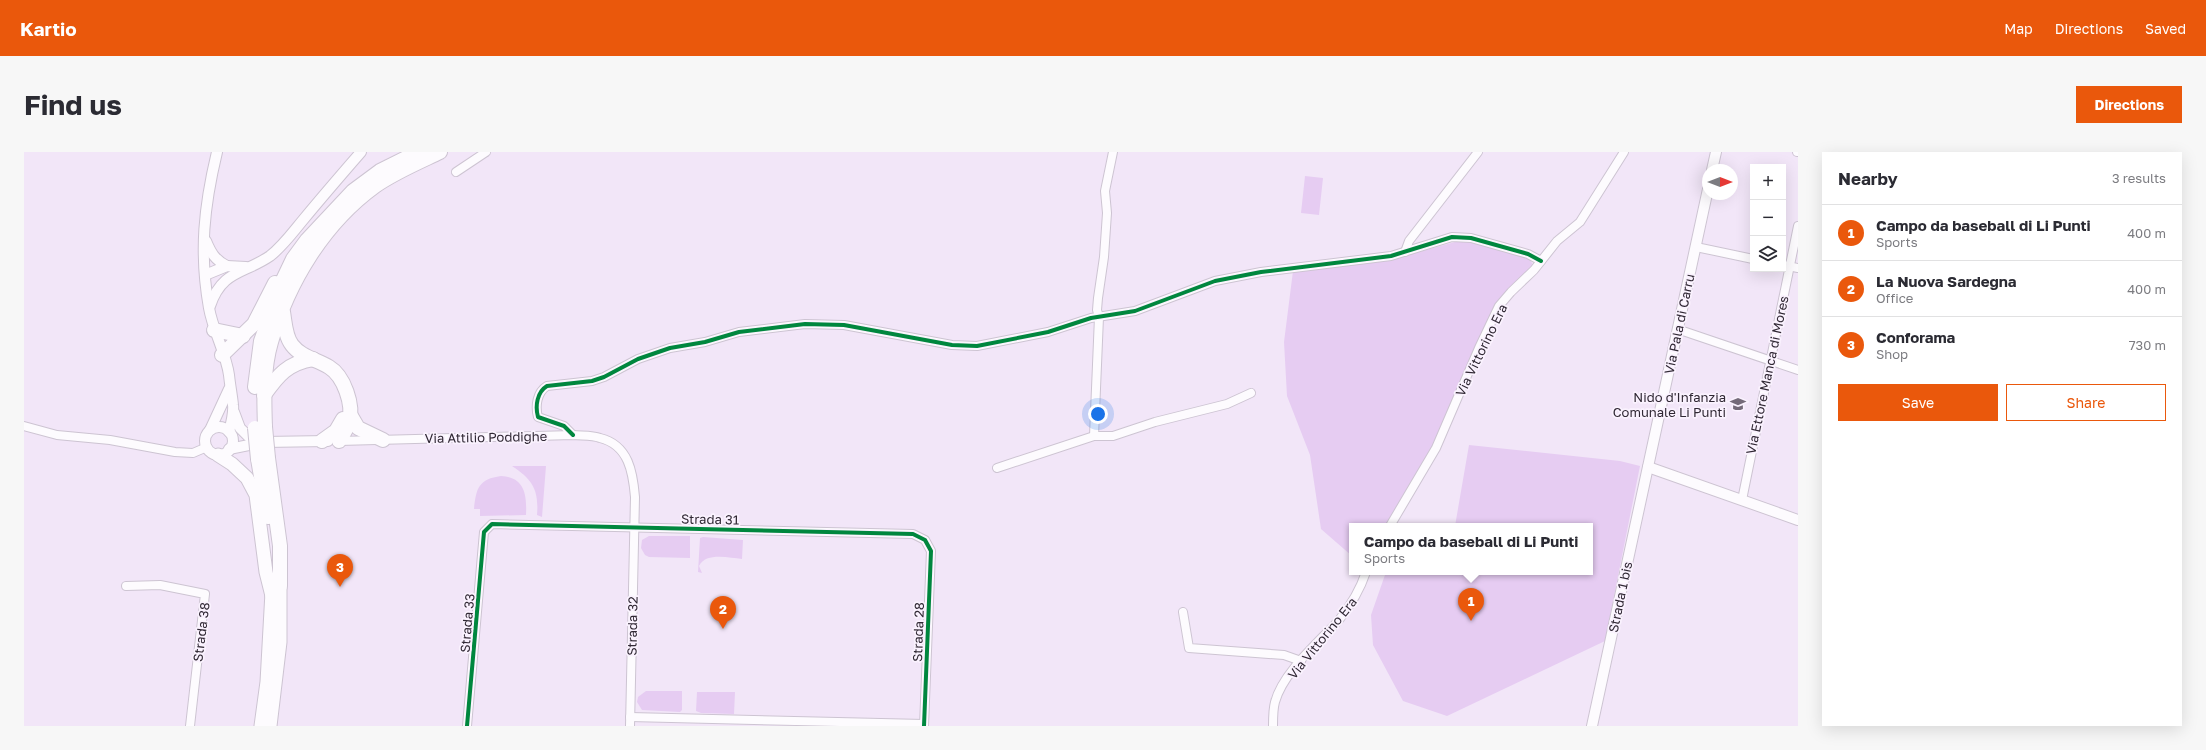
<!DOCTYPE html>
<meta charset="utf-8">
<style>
body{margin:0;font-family:"Golos Text",sans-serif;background:#f7f7f7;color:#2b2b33}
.controls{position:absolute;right:12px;top:12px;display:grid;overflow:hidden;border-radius:0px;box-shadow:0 4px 16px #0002}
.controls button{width:36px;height:36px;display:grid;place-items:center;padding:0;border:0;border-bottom:1px solid #e1e1e2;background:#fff;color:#2b2b33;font:20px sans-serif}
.compass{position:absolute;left:1678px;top:12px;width:36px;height:36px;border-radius:50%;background:#fff;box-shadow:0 4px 16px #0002;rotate:90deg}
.you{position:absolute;left:1074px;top:262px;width:14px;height:14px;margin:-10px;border:3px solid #fff;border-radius:50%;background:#1a73e8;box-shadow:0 0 0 6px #1a73e833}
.badge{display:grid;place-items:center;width:26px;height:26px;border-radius:50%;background:#ea580c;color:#fff;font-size:13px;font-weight:700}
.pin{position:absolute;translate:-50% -33px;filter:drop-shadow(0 1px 2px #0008)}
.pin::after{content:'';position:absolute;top:21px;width:14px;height:12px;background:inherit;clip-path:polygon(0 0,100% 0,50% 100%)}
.popup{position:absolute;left:1325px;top:371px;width:244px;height:52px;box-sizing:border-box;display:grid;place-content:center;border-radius:0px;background:#fff;filter:drop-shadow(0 1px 3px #0005);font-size:13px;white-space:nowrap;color:#7c7c81}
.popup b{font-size:15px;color:#2b2b33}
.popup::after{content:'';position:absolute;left:50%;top:100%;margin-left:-8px;border:8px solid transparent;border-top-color:#fff}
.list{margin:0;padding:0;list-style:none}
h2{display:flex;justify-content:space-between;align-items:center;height:52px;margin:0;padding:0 16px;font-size:17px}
h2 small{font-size:13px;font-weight:400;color:#7c7c81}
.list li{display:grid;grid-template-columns:26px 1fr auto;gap:12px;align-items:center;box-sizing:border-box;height:56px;padding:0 16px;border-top:1px solid #e1e1e2}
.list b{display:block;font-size:15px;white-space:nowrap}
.list p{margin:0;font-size:13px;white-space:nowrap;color:#7c7c81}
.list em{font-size:13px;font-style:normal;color:#7c7c81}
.actions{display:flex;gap:8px;padding:12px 16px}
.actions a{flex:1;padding:9px 0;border:1px solid #ea580c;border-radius:0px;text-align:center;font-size:14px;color:#ea580c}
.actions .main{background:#ea580c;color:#fff}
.icon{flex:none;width:22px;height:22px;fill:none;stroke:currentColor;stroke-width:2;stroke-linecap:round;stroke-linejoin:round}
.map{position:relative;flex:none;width:1774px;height:574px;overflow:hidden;border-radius:0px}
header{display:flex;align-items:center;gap:24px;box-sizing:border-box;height:56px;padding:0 20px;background:#ea580c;color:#fff}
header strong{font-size:19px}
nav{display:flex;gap:22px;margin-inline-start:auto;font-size:14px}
.intro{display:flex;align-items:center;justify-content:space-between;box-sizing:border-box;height:96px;padding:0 24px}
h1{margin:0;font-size:28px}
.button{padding:10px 18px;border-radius:0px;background:#ea580c;color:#fff;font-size:14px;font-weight:700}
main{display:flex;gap:24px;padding:0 24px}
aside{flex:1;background:#fff;border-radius:0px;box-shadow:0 4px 16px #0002}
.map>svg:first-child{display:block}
</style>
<header>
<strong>Kartio</strong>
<nav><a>Map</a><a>Directions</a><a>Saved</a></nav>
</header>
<div class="intro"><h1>Find us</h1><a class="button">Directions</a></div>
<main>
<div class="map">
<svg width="1774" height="574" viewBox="0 0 1774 574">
<rect width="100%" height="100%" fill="#f2e6f8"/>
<g fill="#e6ccf2">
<path d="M 1281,24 L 1299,26 L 1295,63 L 1277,61 Z"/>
<path d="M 1438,88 L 1502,103 L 1511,115 L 1474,156 L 1429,260 L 1367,374 L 1328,374 L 1328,404 L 1297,377 L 1286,303 L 1263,244 L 1260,190 L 1269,119 L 1377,105 Z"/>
<path d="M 1445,293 L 1596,309 L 1616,314 L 1581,489 L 1423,564 L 1379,549 L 1349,493 L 1347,463 L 1362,420 L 1566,420 L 1566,374 L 1431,374 Z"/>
<path d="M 488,314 L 522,314 L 518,365 L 513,363 C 515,338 509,328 488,314 Z"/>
<path d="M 477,324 C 501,325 503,343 502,363 L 456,364 L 456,357 L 450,357 C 452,336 455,327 477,324 Z"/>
<path d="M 625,384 L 666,384 L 666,406 L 625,405 L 621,403 L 617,396 L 618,388 Z"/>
<path d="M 679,385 L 719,388 L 718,407 C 705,406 682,400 675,414 L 678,421 L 674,420 L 676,386 Z"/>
<path d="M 622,539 L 658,539 L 658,558 L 656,560 L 618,558 L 613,550 L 614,545 Z"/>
<path d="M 673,540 L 711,540 L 710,562 L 677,561 L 672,559 Z"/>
</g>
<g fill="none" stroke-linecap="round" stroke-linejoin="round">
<defs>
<g id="minor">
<path d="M 1773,0 L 1774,0"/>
<path d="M 432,20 L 462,0"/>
<path d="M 1672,95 L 1729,107"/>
<path d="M 1381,100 L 1385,89 L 1454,0"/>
<path d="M 1759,113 L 1774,116"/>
<path d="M 1653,177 L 1774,218"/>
<path d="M 0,274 L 33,283 L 86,288 L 151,300 L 169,301 L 183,295"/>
<path d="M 549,283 L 540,274 L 514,265 C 511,254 513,240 523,234 L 568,229 L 580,225 L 614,207 L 646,196 L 681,190 L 715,180 L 781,172 L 820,173 L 928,193 L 953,194 L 1024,180 L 1067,166 L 1111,159 L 1191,129 L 1237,120 L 1367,104 L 1428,85 L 1447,86 L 1504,102 L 1517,109"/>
<path d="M 1070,284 L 1075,165 L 1073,158 L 1074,146 L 1080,105 L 1083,61 L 1081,39 L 1089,0"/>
<path d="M 315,289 L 549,283 C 557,284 568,283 576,286 C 605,293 609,321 611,345 L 606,574"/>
<path d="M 973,316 L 1070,284 L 1089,284 L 1131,270 L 1203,252 L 1227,241"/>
<path d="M 1718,348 L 1774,74"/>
<path d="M 1366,374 L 1412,296 L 1455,196 L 1475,154 L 1487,140 L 1510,118 L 1533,89 L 1556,70 L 1600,0"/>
<path d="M 102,434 L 136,433 L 181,442 L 166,574"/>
<path d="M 1159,460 L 1165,496 L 1260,503 L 1277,509"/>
<path d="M 606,565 L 900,572"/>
<path d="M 443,574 L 460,380 L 468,372 L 889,382 L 901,388 L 907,399 L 900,574"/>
<path d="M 1249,574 C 1249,566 1249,557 1251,550 C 1259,520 1295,490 1315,468 C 1327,453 1336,438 1342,420"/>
</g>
<g id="tertiary">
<path d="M 193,0 C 180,54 175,100 185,156 C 189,179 202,201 205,223 C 206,233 208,243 209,253 C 210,261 207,272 205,280"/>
<path d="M 1688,18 L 1692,0"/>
<path d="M 182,89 C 187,101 191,108 203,114"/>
<path d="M 181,123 L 203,114 L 222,115"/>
<path d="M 186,154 C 198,118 220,122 246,104 C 259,94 269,80 279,68 C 298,45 317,23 337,0"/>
<path d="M 210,260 L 216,276 L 225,285"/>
<circle cx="195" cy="289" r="14"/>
<path d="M 186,278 L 205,237"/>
<path d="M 205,297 L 240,290 L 304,289"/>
<path d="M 1624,315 L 1774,368"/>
<path d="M 1568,574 L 1684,37"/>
</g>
<g id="primary">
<path d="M 194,303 L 208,312 L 223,326 L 232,343 L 242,420 L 248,444"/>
<path d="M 237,574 L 243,530 L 248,440"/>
<path d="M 246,574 L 256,490 L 256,434"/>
</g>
<g id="trunk">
<path d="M 259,160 C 261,171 261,184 268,193 C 277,205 292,207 305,215 C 320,224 330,253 325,270 C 323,277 319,283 315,289"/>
<path d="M 190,178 L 219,184"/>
<path d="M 198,203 L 230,172 L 251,131"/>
<path d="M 231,235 L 237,189 L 259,128 L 269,107 L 283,88 L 329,39 L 356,19 L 394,0"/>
<path d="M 240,243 C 254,223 264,211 289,207"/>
<path d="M 327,264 L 334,276 L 359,288"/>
<path d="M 241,275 C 240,247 239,217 247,190 C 264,130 300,71 351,34 C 371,20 395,10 416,0"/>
<path d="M 298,289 L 312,279 L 319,267"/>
<path d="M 244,306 L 256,394 L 256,434"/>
<path d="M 234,307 L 244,365"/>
</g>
</defs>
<use href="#minor" stroke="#cdc4d2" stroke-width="10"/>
<use href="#tertiary" stroke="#cdc4d2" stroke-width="12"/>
<use href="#primary" stroke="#cdc4d2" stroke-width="15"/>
<use href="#trunk" stroke="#cdc4d2" stroke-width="16"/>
<use href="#minor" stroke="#fdfbfe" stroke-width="8"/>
<use href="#tertiary" stroke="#fdfbfe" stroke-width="10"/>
<use href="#primary" stroke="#fdfbfe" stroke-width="13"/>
<use href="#trunk" stroke="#fdfbfe" stroke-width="14"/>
<defs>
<g id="trunk-bridge">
<path d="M 241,275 L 244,306"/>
<path d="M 231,276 L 234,307"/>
</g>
</defs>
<use href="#trunk-bridge" stroke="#cdc4d2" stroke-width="16" stroke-linecap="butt"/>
<use href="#trunk-bridge" stroke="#fdfbfe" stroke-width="14"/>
<defs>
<g id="cycleway">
<path d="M 549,283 L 540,274 L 514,265 C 511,254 513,240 523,234 L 568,229 L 580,225 L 614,207 L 646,196 L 681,190 L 715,180 L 781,172 L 820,173 L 928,193 L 953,194 L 1024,180 L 1067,166 L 1111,159 L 1191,129 L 1237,120 L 1367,104 L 1428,85 L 1447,86 L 1504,102 L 1517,109"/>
<path d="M 443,574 L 460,380 L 468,372 L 889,382 L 901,388 L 907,399 L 900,574"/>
</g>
</defs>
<use href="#cycleway" stroke="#faf2fe" stroke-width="6"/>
<use href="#cycleway" stroke="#00873e" stroke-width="4"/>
</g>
<defs>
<symbol id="school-bare" viewBox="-9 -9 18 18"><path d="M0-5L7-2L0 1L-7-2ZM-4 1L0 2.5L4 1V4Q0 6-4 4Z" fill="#746a79" stroke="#faf2fe" stroke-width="2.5" paint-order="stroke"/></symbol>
</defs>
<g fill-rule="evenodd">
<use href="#school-bare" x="1703" y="241" width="22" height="22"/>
</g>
<g text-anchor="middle" stroke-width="3.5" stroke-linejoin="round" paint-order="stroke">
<g font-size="13" fill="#302834" stroke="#faf2fe">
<text transform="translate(1655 172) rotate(-78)" y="5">Via Pala di Carru</text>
<text transform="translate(1457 198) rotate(-64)" y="5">Via Vittorino Era</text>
<text transform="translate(1743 223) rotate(-78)" y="5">Via Ettore Manca di Mores</text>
<text transform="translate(462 285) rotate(-1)" y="5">Via Attilio Poddighe</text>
<text transform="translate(686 367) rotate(1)" y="5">Strada 31</text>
<text transform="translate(1596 445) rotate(-78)" y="5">Strada 1 bis</text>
<text transform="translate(443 471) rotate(-85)" y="5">Strada 33</text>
<text transform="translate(608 474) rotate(-89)" y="5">Strada 32</text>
<text transform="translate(177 480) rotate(-83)" y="5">Strada 38</text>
<text transform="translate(894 480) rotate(-88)" y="5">Strada 28</text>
<text transform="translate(1298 486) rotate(-51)" y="5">Via Vittorino Era</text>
</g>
<g font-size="13" fill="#302834" stroke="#faf2fe" text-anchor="end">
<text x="1702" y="250">Nido d'Infanzia<tspan x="1702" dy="15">Comunale Li Punti</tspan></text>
</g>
</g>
</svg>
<div class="controls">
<button>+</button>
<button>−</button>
<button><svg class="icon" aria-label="layers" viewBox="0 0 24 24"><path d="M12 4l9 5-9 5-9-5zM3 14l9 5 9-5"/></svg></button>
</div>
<svg class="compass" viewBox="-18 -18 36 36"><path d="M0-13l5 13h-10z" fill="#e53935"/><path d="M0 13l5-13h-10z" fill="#7c7c81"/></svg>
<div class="you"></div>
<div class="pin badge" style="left:1447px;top:469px">1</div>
<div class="popup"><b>Campo da baseball di Li Punti</b>Sports</div>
<div class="pin badge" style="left:699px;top:477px">2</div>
<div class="pin badge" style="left:316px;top:435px">3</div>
</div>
<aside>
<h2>Nearby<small>3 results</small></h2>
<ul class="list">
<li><span class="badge">1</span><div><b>Campo da baseball di Li Punti</b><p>Sports</p></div><em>400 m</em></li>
<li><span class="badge">2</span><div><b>La Nuova Sardegna</b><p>Office</p></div><em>400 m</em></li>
<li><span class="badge">3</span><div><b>Conforama</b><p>Shop</p></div><em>730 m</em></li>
</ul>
<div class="actions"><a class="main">Save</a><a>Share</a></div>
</aside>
</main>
